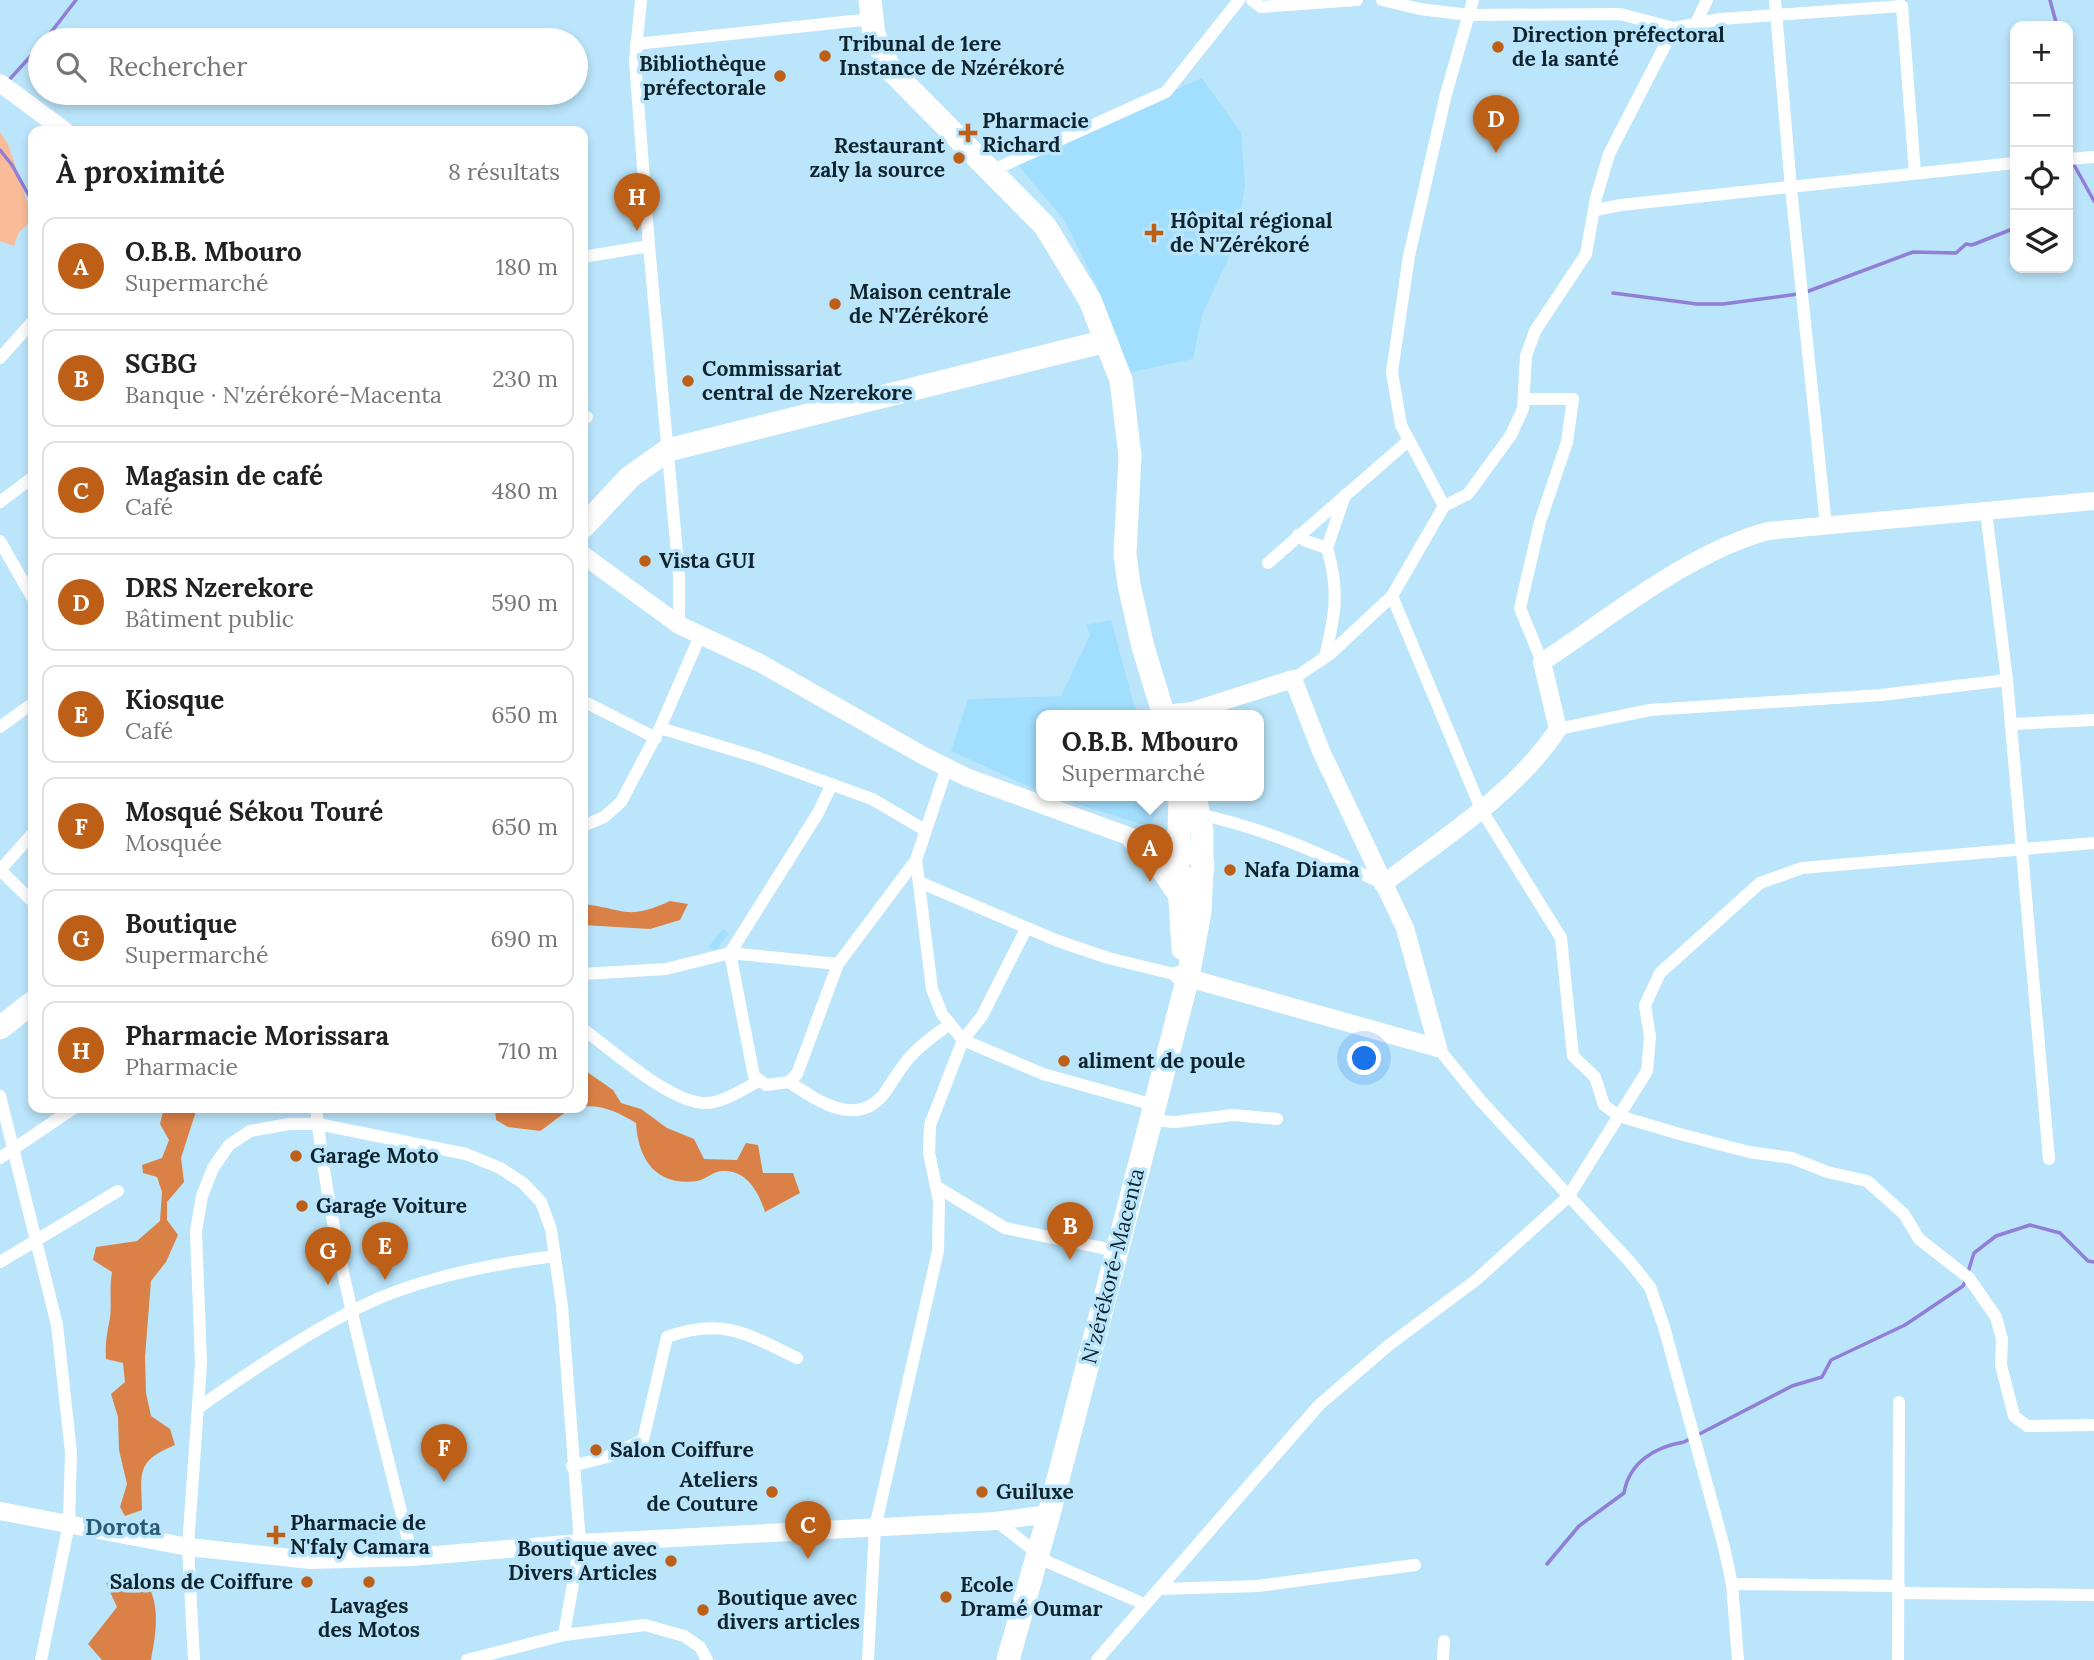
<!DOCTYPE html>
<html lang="fr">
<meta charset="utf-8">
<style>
body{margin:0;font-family:Lora,serif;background:#f6f6f6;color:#222}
.controls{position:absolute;right:21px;top:21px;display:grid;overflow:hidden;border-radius:14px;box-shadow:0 4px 10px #0003}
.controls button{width:63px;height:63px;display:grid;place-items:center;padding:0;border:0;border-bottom:2px solid #e0e0e0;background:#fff;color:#222;font:35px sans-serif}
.you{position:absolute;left:1365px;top:1059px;width:24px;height:24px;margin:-18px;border:5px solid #fff;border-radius:50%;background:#1a73e8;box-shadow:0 0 0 10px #1a73e833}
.badge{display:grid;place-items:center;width:46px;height:46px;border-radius:50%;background:#be5f17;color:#fff;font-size:23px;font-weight:700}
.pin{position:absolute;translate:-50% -58px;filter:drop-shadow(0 2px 4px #0008)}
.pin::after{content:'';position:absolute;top:37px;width:24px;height:21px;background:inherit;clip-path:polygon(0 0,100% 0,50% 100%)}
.popup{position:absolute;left:1036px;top:710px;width:228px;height:91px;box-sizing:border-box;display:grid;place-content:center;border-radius:14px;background:#fff;filter:drop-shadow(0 2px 5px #0005);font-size:23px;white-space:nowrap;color:#767676}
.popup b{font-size:26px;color:#222}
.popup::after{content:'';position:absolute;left:50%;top:100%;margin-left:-14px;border:14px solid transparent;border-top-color:#fff}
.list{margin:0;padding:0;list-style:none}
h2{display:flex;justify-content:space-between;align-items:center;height:91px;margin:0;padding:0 28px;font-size:30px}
h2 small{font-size:23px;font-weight:400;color:#767676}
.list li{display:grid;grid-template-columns:46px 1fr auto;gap:21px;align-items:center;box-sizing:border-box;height:98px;margin:0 14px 14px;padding:0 14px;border:2px solid #e0e0e0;border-radius:14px}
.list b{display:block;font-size:26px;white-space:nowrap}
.list p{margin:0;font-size:23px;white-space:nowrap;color:#767676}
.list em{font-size:23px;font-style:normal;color:#767676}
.icon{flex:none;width:38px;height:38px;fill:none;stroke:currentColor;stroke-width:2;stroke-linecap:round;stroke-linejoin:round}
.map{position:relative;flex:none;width:2094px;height:1660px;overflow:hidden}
.search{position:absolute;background:#fff;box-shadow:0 4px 10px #0003;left:28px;top:28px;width:560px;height:77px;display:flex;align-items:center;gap:18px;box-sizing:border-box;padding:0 24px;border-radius:38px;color:#767676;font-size:26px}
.panel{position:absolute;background:#fff;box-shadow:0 4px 10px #0003;left:28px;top:126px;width:560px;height:987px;border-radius:14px}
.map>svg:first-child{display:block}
</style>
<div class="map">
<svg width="2094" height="1660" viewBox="0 0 2094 1660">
<rect width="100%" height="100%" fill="#bbe5fb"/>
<g fill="#a2dfff">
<path d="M 1202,78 L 1241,133 L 1245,186 L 1235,244 L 1202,315 L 1193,359 L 1127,373 L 1097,287 L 1065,221 L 1014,160 Z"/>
<path d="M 1111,620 L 1137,716 L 1042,716 L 1041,792 L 951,751 L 968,699 L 1061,696 L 1090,635 L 1086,625 Z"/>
<path d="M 1053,796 L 1158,796 L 1159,804 L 1150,827 Z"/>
<path d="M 723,929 L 729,933 L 716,950 L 708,947 Z"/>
</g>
<path fill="#fabc98" d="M 0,132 L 8,144 L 33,219 L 19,232 L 14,246 L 0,241 Z"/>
<g fill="#da8148">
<path d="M 670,901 L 688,904 L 680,920 L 650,929 L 583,925 L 583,904 C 626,909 626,921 670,901 Z"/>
<path d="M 583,1069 L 613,1090 L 621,1103 L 641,1109 L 667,1128 L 694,1139 L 704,1159 L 737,1160 L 746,1143 L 758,1145 L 763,1173 L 793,1173 L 800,1193 L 765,1212 C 759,1193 747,1169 722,1171 C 713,1171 705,1180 697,1181 C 655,1187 638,1158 636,1123 C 617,1111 595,1101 572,1109 C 562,1113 550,1125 540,1131 L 508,1127 L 496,1120 L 495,1108 L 583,1108 Z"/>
<path d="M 164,1108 L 197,1108 L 181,1158 L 184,1182 L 167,1202 L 167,1220 L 178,1235 L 166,1262 L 151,1281 L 145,1357 L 146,1393 L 151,1416 L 170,1429 L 175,1445 C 136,1461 141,1472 142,1510 L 125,1516 L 120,1507 L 127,1484 L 119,1450 L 118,1417 L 111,1394 L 125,1382 L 123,1363 L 106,1359 C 105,1344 107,1333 110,1318 C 112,1303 109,1288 112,1272 L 93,1260 L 96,1247 L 137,1241 L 160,1221 L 162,1192 L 157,1177 L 143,1173 L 142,1165 L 162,1158 L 169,1140 L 160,1124 Z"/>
<path d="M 142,1574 C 161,1602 157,1628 151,1660 L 102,1660 L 88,1644 L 117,1607 L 106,1583 Z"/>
</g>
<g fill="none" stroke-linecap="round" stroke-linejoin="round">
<g stroke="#907ed7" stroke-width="3.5">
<path d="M 2050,0 L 2057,26"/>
<path d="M 45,40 L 76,0"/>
<path d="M 2068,55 L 2070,75 L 2068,104"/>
<path d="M 8,81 L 40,46"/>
<path d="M 2068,146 L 2070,156"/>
<path d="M 0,150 L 12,165 L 33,203"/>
<path d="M 2073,163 L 2094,201"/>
<path d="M 1806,292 L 1913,252 L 1956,253 L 1966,244 L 1972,245 L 2015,228"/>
<path d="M 1613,293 L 1697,304 L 1723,304 L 1798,294"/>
<path d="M 1968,1272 L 1974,1253 L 1996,1236 L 2030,1225 L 2060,1233 L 2088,1261 L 2094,1262"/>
<path d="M 1547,1564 L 1579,1526 L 1624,1493 C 1629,1463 1654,1447 1684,1442 L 1792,1386 L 1822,1377 L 1831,1360 L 1905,1325 L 1963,1286 L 1966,1279"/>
</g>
<g stroke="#fff" stroke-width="12">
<path d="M 641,0 L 635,61 L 649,246 L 679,575 L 679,625"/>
<path d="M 1252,0 L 1261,7 L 1357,0"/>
<path d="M 1382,0 L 1420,9 L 1469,15 L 1620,14 L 1674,28 L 1720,19 L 1902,6 L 1915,173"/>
<path d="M 1775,0 L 1791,188 L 1826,525"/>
<path d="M 1696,23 L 1707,0"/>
<path d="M 636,44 L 872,19"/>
<path d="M 2068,159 L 2094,157"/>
<path d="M 991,171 L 1166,92 L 1239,0"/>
<path d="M 1595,210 L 1621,205 L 2015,163"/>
<path d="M 583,257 L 649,246"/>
<path d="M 0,358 L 33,321"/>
<path d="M 1525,399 L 1573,399 L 1567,442 L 1540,522 L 1520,608 L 1542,662"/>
<path d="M 583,415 L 587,417"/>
<path d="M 0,502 L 33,477"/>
<path d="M 1444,506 L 1401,425 L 1392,372 L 1409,256 L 1446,94 L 1473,0"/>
<path d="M 1986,512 L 2007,680 L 2049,1159"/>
<path d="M 1298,535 L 1306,541 L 1327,548 C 1340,591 1335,615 1325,657"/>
<path d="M 0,541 L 33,599"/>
<path d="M 1327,548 L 1345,495"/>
<path d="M 1268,563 L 1408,441"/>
<path d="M 1392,596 L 1481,809 L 1561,938 L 1573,1056 L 1595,1077 L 1604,1105 L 1619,1116 L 1676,1133 L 1749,1152 L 1792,1158 L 1827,1172 L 1867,1181 L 1904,1214 L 1919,1239 L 1969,1278 L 1996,1317 L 2002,1339 L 2001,1365 L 2014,1416 L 2027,1426 L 2094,1425"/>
<path d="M 1293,679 L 1330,654 L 1392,596 L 1444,506 L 1468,494 L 1511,435 L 1523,409 L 1526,356 L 1535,331 L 1586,254 L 1596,198 L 1609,154 L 1674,28"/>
<path d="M 583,701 L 656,738"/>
<path d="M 2011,724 L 2094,720"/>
<path d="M 0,727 L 33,703"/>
<path d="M 660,728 L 756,757 L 872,799 L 925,830"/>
<path d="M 1558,729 L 1650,710 L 1881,695 L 2007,680"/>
<path d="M 832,784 L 818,813 L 730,953 L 754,1076 L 766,1085 L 789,1082 L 797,1074 L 838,964 L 916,860 L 947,767"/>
<path d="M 1198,814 C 1264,828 1323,854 1383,884"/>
<path d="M 583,826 L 604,817 L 621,802 L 660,728 L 700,636"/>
<path d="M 33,833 L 0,870 L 33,902"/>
<path d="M 916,860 L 932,989 L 942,1014 L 963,1040 L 1043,1074 L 1154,1105"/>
<path d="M 919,882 L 1058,941 L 1108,958 L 1178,975"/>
<path d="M 583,974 L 666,969 L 730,953 L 838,964"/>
<path d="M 583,1029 C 612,1050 673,1106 709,1103 C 726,1101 743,1089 759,1081"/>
<path d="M 1438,1048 L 1481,1101 L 1630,1262 L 1650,1287 L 1664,1327 L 1723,1543 L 1732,1584 L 1738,1660"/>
<path d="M 789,1082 C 818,1101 856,1128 884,1094 C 892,1082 899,1070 909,1058 C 920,1045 936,1034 950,1024"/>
<path d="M 0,1096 L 57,1325 L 71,1452 L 69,1524 L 41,1660"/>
<path d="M 316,1108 C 332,1259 377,1409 412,1557"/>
<path d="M 1150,1120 L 1175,1122 L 1233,1115 L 1277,1119"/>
<path d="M 0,1158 L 74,1108"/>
<path d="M 937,1187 L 1005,1228 L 1117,1251"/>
<path d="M 0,1262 L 118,1191"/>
<path d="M 198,1408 C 252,1370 331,1316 392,1293 C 445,1273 499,1263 555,1256"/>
<path d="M 572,1466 L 607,1457 L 643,1440 L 667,1337 C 723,1317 747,1334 797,1358"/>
<path d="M 996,1521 L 1050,1563 L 1144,1604"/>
<path d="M 1732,1584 L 1899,1586"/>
<path d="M 1159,1589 L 1258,1586 L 1415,1565"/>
<path d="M 1899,1593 L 2094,1595"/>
<path d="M 194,1660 L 188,1547 L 201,1363 L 196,1231 L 202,1196 L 213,1168 L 229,1145 L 250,1131 L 289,1124 L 318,1124 L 466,1154 L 500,1168 L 523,1183 L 541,1202 L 551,1229 L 562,1306 L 580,1543 L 564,1635"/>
<path d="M 467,1660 L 564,1635 L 645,1625 L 684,1636 L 700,1647 L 707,1660"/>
<path d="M 868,1660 L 875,1528 L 938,1251 L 939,1201 L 929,1153 L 930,1125 L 963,1040 L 982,1016 L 1026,929"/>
<path d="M 1097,1660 L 1319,1405 L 1389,1345 L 1476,1280 L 1568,1197 L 1647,1071 L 1650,1037 L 1645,1005 L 1660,973 L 1760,883 L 1802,868 L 2094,843"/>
<path d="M 1443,1660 L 1444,1641"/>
<path d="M 1898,1660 L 1899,1402"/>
</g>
<g stroke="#fff" stroke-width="18">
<path d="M 0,83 L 65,131"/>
<path d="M 583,555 L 679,625 L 760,663 L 924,756 L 966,777 L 1153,845 C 1166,845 1178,840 1181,826"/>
<path d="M 1164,714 L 1192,711 L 1293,679 L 1321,751 L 1405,928 L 1438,1048"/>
<path d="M 1131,840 L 1161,872 L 1179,899"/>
<path d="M 1383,884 C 1443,838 1516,793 1558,729 L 1542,662 C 1611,617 1689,552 1768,531 L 2094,501"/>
<path d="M 1178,975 L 1438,1048"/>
<path d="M 0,1511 L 188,1547 L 311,1560 L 412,1557 L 580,1543 L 996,1521 L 1049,1514"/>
</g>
<g stroke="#fff" stroke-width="23">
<path d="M 870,0 L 874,35 L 890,69 L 1045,226 L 1090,300 L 1121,380 L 1130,456 L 1125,554 L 1129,585 L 1143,647 L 1164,716"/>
<path d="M 583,527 L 630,477 L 668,450 L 1106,341"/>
<path d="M 1195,796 L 1202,831 L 1202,863"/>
<circle cx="1190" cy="866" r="13"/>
<path d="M 1178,861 L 1180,796"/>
<path d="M 1178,869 L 1183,949"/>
<path d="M 0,1028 L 33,1002"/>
<path d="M 1008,1660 L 1049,1514 L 1188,977 L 1200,912 L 1202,869"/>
</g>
</g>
<g fill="#be5f17" stroke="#bbe5fb" stroke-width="2.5">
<circle cx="1498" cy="47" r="7"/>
<circle cx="825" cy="56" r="7"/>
<circle cx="780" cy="76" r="7"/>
<path d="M964.5 122.5h7v7h7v7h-7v7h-7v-7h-7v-7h7z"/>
<circle cx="959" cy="158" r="7"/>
<path d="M1150.5 222.5h7v7h7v7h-7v7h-7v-7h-7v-7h7z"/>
<circle cx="835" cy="304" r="7"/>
<circle cx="688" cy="381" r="7"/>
<circle cx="645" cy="561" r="7"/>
<circle cx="1230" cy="870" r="7"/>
<circle cx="1064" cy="1061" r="7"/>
<circle cx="296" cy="1156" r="7"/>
<circle cx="302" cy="1206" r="7"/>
<circle cx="596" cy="1450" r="7"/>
<circle cx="772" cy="1492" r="7"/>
<circle cx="982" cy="1492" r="7"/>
<path d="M272.5 1524.5h7v7h7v7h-7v7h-7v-7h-7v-7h7z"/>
<circle cx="671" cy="1561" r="7"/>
<circle cx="307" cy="1582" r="7"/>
<circle cx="369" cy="1582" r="7"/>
<circle cx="946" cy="1597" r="7"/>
<circle cx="703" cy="1610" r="7"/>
</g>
<g text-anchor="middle" stroke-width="7" stroke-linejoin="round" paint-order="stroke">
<g font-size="21" font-weight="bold" fill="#0f242e" stroke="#bbe5fb" text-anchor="start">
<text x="1512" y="42">Direction préfectoral<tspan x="1512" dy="24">de la santé</tspan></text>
<text x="839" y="51">Tribunal de 1ere<tspan x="839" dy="24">Instance de Nzérékoré</tspan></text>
<text x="766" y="71" text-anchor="end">Bibliothèque<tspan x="766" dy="24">préfectorale</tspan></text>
<text x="982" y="128">Pharmacie<tspan x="982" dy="24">Richard</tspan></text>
<text x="945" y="153" text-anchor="end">Restaurant<tspan x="945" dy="24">zaly la source</tspan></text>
<text x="1170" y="228">Hôpital régional<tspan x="1170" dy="24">de N'Zérékoré</tspan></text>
<text x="849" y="299">Maison centrale<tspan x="849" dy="24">de N'Zérékoré</tspan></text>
<text x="702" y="376">Commissariat<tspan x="702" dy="24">central de Nzerekore</tspan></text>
<text x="659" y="568">Vista GUI</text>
<text x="1244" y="877">Nafa Diama</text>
<text x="1078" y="1068">aliment de poule</text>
<text x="310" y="1163">Garage Moto</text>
<text x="316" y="1213">Garage Voiture</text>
<text x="610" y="1457">Salon Coiffure</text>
<text x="758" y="1487" text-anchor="end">Ateliers<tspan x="758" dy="24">de Couture</tspan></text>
<text x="996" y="1499">Guiluxe</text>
<text x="290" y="1530">Pharmacie de<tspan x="290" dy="24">N'faly Camara</tspan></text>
<text x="657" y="1556" text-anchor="end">Boutique avec<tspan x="657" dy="24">Divers Articles</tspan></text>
<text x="293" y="1589" text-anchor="end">Salons de Coiffure</text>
<text x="960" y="1592">Ecole<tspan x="960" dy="24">Dramé Oumar</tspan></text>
<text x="717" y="1605">Boutique avec<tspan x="717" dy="24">divers articles</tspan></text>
<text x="369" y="1613" text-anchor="middle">Lavages<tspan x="369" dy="24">des Motos</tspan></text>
</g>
<g font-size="21" fill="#0f242e" stroke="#bbe5fb">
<text transform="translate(1113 1266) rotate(-76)" y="7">N'zérékoré-Macenta</text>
</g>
<g font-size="23" font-weight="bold" fill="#2a5c73" stroke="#bbe5fb">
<text x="123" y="1535">Dorota</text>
</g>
</g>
</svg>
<div class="controls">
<button>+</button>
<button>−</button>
<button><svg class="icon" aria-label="locate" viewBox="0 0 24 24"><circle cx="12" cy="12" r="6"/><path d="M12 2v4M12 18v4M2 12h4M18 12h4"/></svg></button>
<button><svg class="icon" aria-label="layers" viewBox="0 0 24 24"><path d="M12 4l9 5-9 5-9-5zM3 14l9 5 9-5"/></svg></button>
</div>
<div class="you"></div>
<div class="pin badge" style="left:1150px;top:882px">A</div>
<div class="popup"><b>O.B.B. Mbouro</b>Supermarché</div>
<div class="pin badge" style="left:1070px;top:1260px">B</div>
<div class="pin badge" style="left:808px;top:1559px">C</div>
<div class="pin badge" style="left:1496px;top:153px">D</div>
<div class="pin badge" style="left:385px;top:1280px">E</div>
<div class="pin badge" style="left:444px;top:1482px">F</div>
<div class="pin badge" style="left:328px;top:1285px">G</div>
<div class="pin badge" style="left:637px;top:231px">H</div>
<div class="search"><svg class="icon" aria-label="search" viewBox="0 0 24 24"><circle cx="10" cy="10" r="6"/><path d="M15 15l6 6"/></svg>Rechercher</div>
<section class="panel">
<h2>À proximité<small>8 résultats</small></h2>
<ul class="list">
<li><span class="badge">A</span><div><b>O.B.B. Mbouro</b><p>Supermarché</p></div><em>180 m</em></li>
<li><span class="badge">B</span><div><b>SGBG</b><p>Banque · N'zérékoré-Macenta</p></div><em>230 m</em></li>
<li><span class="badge">C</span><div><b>Magasin de café</b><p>Café</p></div><em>480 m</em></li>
<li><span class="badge">D</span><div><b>DRS Nzerekore</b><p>Bâtiment public</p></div><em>590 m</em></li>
<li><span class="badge">E</span><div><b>Kiosque</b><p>Café</p></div><em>650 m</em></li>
<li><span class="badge">F</span><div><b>Mosqué Sékou Touré</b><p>Mosquée</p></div><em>650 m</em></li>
<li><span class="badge">G</span><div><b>Boutique</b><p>Supermarché</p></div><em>690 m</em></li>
<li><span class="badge">H</span><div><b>Pharmacie Morissara</b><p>Pharmacie</p></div><em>710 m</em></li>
</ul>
</section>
</div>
